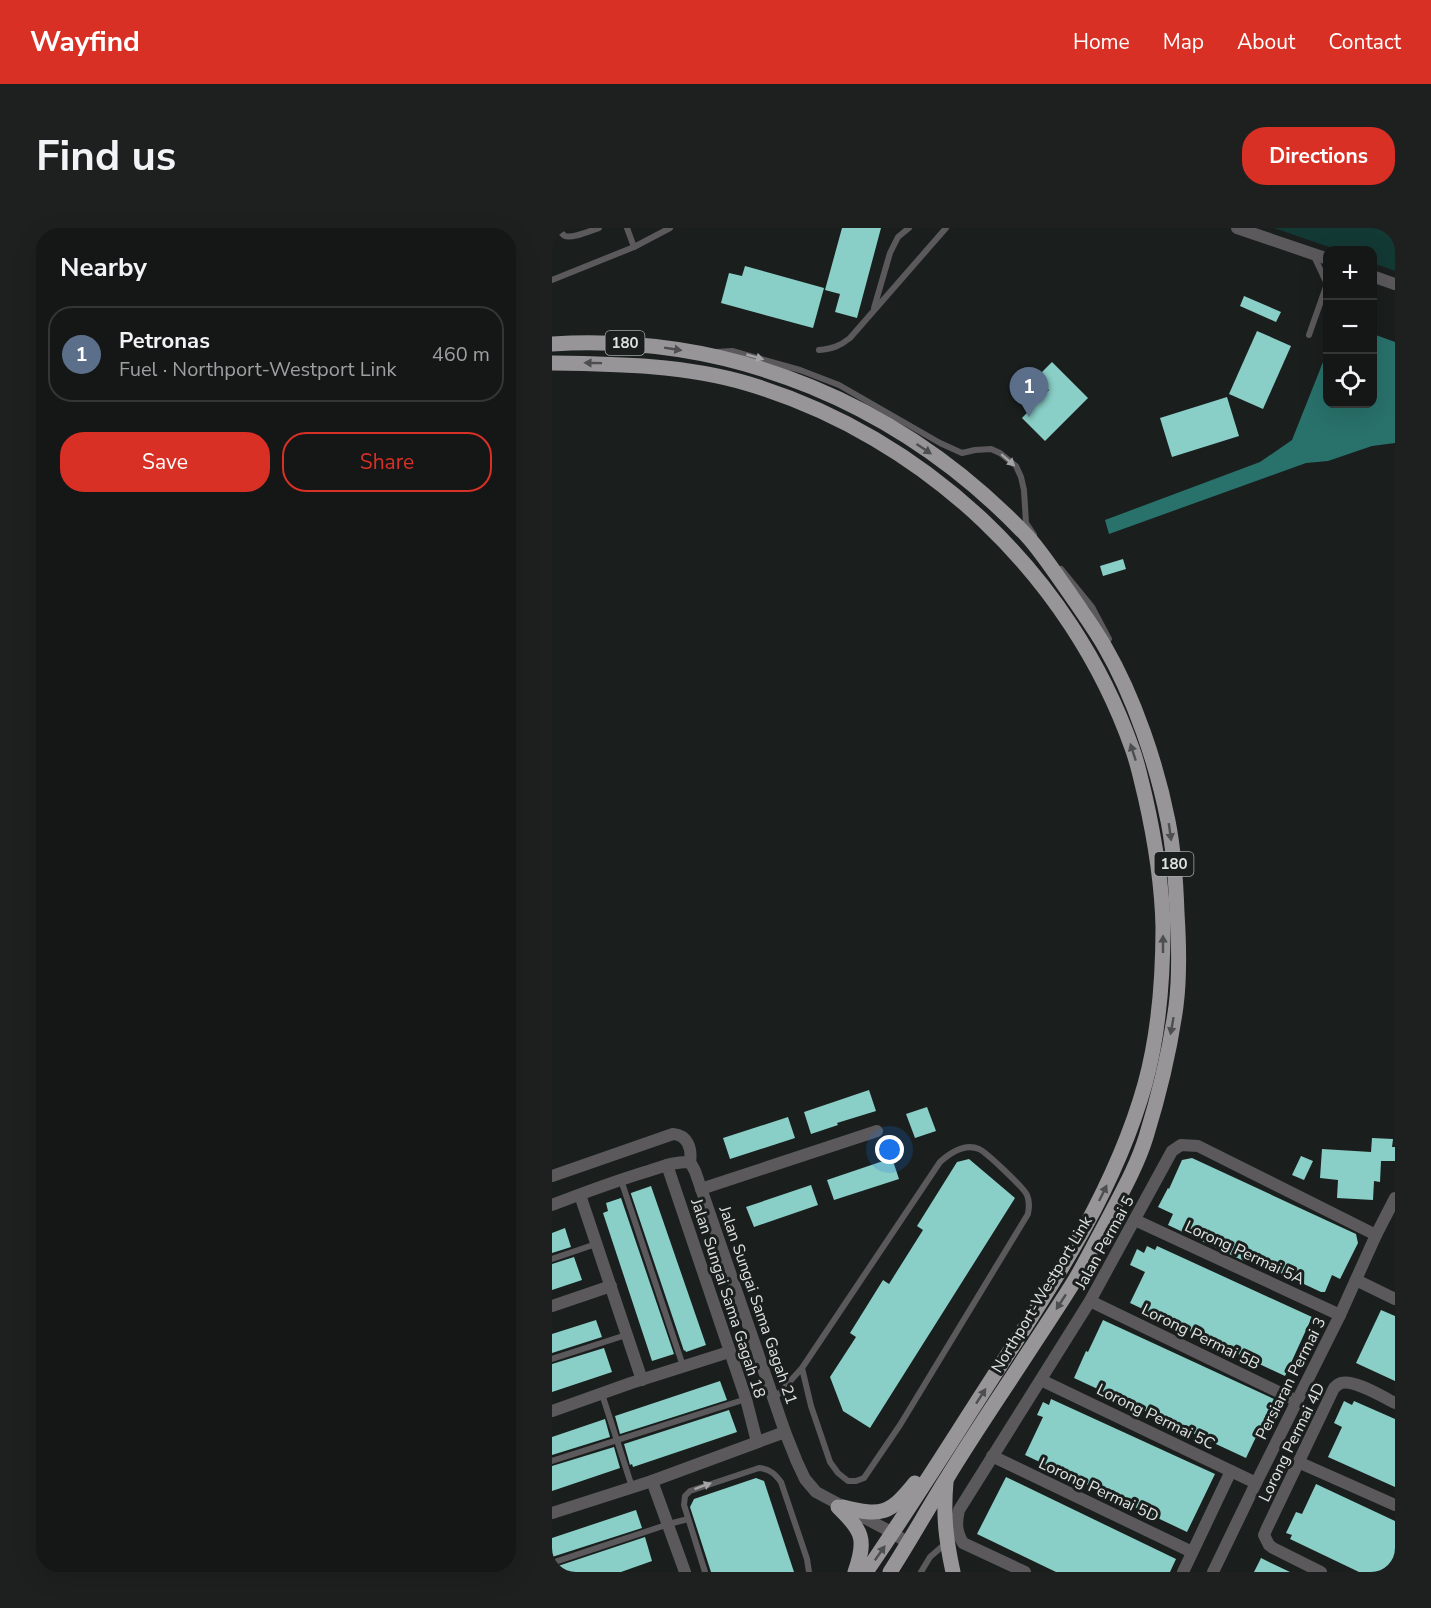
<!DOCTYPE html>
<meta charset="utf-8">
<style>
body{margin:0;font-family:"Nunito Sans",sans-serif;background:#1d201f;color:#f1f3f6}
.controls{position:absolute;right:18px;top:18px;display:grid;overflow:hidden;border-radius:12px;box-shadow:0 6px 24px #0002}
.controls button{width:54px;height:54px;display:grid;place-items:center;padding:0;border:0;border-bottom:2px solid #333635;background:#141716;color:#f1f3f6;font:30px sans-serif}
.you{position:absolute;left:338px;top:922px;width:21px;height:21px;margin:-15px;border:4px solid #fff;border-radius:50%;background:#1a73e8;box-shadow:0 0 0 9px #1a73e833}
.badge{display:grid;place-items:center;width:39px;height:39px;border-radius:50%;background:#d93025;color:#fff;font-size:20px;font-weight:700}
.pin{position:absolute;translate:-50% -50px;filter:drop-shadow(0 2px 3px #0008)}
.pin::after{content:'';position:absolute;top:32px;width:21px;height:18px;background:inherit;clip-path:polygon(0 0,100% 0,50% 100%)}
.list{margin:0;padding:0;list-style:none}
h2{display:flex;justify-content:space-between;align-items:center;height:78px;margin:0;padding:0 24px;font-size:26px}
h2 small{font-size:20px;font-weight:400;color:#9d9fa1}
.list li{display:grid;grid-template-columns:39px 1fr auto;gap:18px;align-items:center;box-sizing:border-box;height:96px;margin:0 12px 12px;padding:0 12px;border:2px solid #333635;border-radius:24px}
.list b{display:block;font-size:22px;white-space:nowrap}
.list p{margin:0;font-size:20px;white-space:nowrap;color:#9d9fa1}
.list em{font-size:20px;font-style:normal;color:#9d9fa1}
.actions{display:flex;gap:12px;padding:18px 24px}
.actions a{flex:1;padding:14px 0;border:2px solid #d93025;border-radius:24px;text-align:center;font-size:21px;color:#d93025}
.actions .main{background:#d93025;color:#fff}
.icon{flex:none;width:33px;height:33px;fill:none;stroke:currentColor;stroke-width:2;stroke-linecap:round;stroke-linejoin:round}
.map{position:relative;flex:none;width:843px;height:1344px;overflow:hidden;border-radius:24px}
header{display:flex;align-items:center;gap:36px;box-sizing:border-box;height:84px;padding:0 30px;background:#d93025;color:#fff}
header strong{font-size:28px}
nav{display:flex;gap:33px;margin-inline-start:auto;font-size:21px}
.intro{display:flex;align-items:center;justify-content:space-between;box-sizing:border-box;height:144px;padding:0 36px}
h1{margin:0;font-size:42px}
.button{padding:15px 27px;border-radius:24px;background:#d93025;color:#fff;font-size:21px;font-weight:700}
main{display:flex;gap:36px;padding:0 36px}
aside{flex:1;background:#141716;border-radius:24px;box-shadow:0 6px 24px #0002}
.map>svg:first-child{display:block}
</style>
<header>
<strong>Wayfind</strong>
<nav><a>Home</a><a>Map</a><a>About</a><a>Contact</a></nav>
</header>
<div class="intro"><h1>Find us</h1><a class="button">Directions</a></div>
<main>
<aside>
<h2>Nearby<small></small></h2>
<ul class="list">
<li><span class="badge" style="background:#5c6f8a">1</span><div><b>Petronas</b><p>Fuel · Northport-Westport Link</p></div><em>460 m</em></li>
</ul>
<div class="actions"><a class="main">Save</a><a>Share</a></div>
</aside>
<div class="map">
<svg width="843" height="1344" viewBox="0 0 843 1344">
<rect width="100%" height="100%" fill="#1a1f1e"/>
<path fill="#133935" d="M 722,0 L 843,0 L 843,43 L 821,35 L 820,22 L 786,22 Z"/>
<path fill="#29716b" d="M 821,106 L 843,114 L 843,215 L 820,218 L 776,233 L 754,235 L 557,306 L 553,292 L 708,234 L 740,212 L 775,124 L 776,176 L 820,176 Z"/>
<g fill="#89cfc7">
<path d="M 290,0 L 329,0 L 305,90 L 283,84 L 288,66 L 273,62 Z"/>
<path d="M 193,38 L 272,60 L 261,100 L 169,75 L 177,45 L 190,48 Z"/>
<path d="M 692,68 L 729,84 L 724,94 L 688,78 Z"/>
<path d="M 705,103 L 739,118 L 711,181 L 677,166 Z"/>
<path d="M 500,134 L 536,170 L 493,213 L 470,190 L 497,162 L 484,150 Z"/>
<path d="M 675,169 L 687,208 L 620,229 L 608,190 Z"/>
<path d="M 571,331 L 574,341 L 551,348 L 548,338 Z"/>
<path d="M 317,862 L 324,883 L 285,895 L 286,897 L 259,906 L 252,884 Z"/>
<path d="M 375,879 L 384,903 L 363,910 L 354,886 Z"/>
<path d="M 236,889 L 243,910 L 178,931 L 171,910 Z"/>
<path d="M 820,910 L 841,911 L 840,919 L 843,919 L 843,933 L 829,933 L 828,954 L 822,953 L 821,972 L 785,970 L 786,952 L 768,950 L 770,921 L 819,924 Z"/>
<path d="M 749,928 L 761,933 L 752,952 L 740,947 Z"/>
<path d="M 340,930 L 347,951 L 282,972 L 275,952 Z"/>
<path d="M 640,930 L 804,1006 L 806,1015 L 788,1051 L 780,1047 L 773,1064 L 769,1064 L 694,1029 L 692,1033 L 616,997 L 621,986 L 606,979 L 616,960 L 617,961 L 630,932 Z"/>
<path d="M 417,931 L 463,970 L 318,1200 L 291,1183 L 278,1149 L 304,1109 L 298,1105 L 331,1052 L 337,1056 L 371,1002 L 365,998 L 405,934 Z"/>
<path d="M 259,957 L 266,977 L 202,999 L 194,979 Z"/>
<path d="M 99,958 L 154,1117 L 134,1124 L 133,1122 L 132,1123 L 79,966 L 79,965 Z"/>
<path d="M 69,970 L 122,1126 L 100,1133 L 51,985 L 56,983 L 54,975 Z"/>
<path d="M 13,1000 L 19,1019 L 0,1025 L 0,1005 Z"/>
<path d="M 595,1018 L 603,1022 L 605,1018 L 760,1089 L 733,1148 L 578,1075 L 593,1044 L 578,1037 L 585,1021 L 592,1025 Z"/>
<path d="M 22,1029 L 30,1052 L 0,1062 L 0,1036 Z"/>
<path d="M 829,1082 L 843,1088 L 843,1153 L 804,1135 Z"/>
<path d="M 44,1092 L 50,1109 L 0,1125 L 0,1106 Z"/>
<path d="M 551,1092 L 722,1171 L 694,1230 L 522,1150 L 534,1123 L 536,1124 Z"/>
<path d="M 52,1120 L 60,1144 L 0,1164 L 0,1136 Z"/>
<path d="M 168,1153 L 175,1172 L 68,1206 L 63,1188 Z"/>
<path d="M 499,1171 L 663,1246 L 635,1304 L 473,1227 L 491,1189 L 485,1187 L 491,1174 L 497,1177 Z"/>
<path d="M 792,1173 L 800,1177 L 802,1173 L 843,1191 L 843,1259 L 776,1229 L 790,1199 L 782,1195 Z"/>
<path d="M 177,1182 L 185,1204 L 81,1239 L 80,1236 L 78,1237 L 72,1216 Z"/>
<path d="M 53,1191 L 58,1209 L 0,1227 L 0,1209 Z"/>
<path d="M 62,1219 L 68,1240 L 0,1263 L 0,1238 Z"/>
<path d="M 454,1249 L 624,1331 L 618,1344 L 504,1344 L 425,1306 Z"/>
<path d="M 204,1250 L 212,1253 L 242,1344 L 159,1344 L 138,1279 L 142,1271 Z"/>
<path d="M 764,1256 L 843,1293 L 843,1344 L 807,1344 L 738,1311 L 740,1307 L 734,1305 L 744,1284 L 750,1286 Z"/>
<path d="M 84,1282 L 90,1300 L 0,1329 L 0,1310 Z"/>
<path d="M 93,1309 L 100,1333 L 69,1344 L 0,1344 L 0,1340 Z"/>
<path d="M 709,1330 L 717,1334 L 738,1344 L 702,1344 Z"/>
</g>
<g fill="none" stroke-linecap="round" stroke-linejoin="round">
<g stroke="#5b595b" stroke-width="6">
<path d="M 7,0 C 8,3 9,6 13,8 C 20,11 40,2 47,0"/>
<path d="M 75,0 L 82,19"/>
<path d="M 761,26 L 775,56"/>
<path d="M 0,52 L 82,19 L 118,0"/>
<path d="M 322,80 L 338,25 L 346,9 L 357,0"/>
<path d="M 757,107 L 776,53"/>
<path d="M 267,122 C 280,121 288,118 298,110 L 394,0"/>
<path d="M 164,124 L 180,123 L 248,142 L 287,157 L 388,215 L 410,225 L 423,222 L 439,221 L 448,225 L 464,238 L 469,249 L 472,262 L 474,295 L 482,307"/>
<path d="M 509,341 L 540,379 L 557,411"/>
<path d="M 69,952 L 131,1138"/>
<path d="M 0,1031 L 44,1016"/>
<path d="M 0,1131 L 74,1107"/>
<path d="M 50,1166 L 80,1259"/>
<path d="M 222,1171 L 250,1140 L 388,934 C 398,925 413,915 427,921 C 434,924 472,960 475,967 C 478,974 477,980 476,986 L 348,1197 L 312,1250 L 304,1253 L 296,1253 L 286,1245 L 278,1234 L 259,1178 L 250,1140"/>
<path d="M 0,1233 L 194,1171"/>
<path d="M 0,1335 L 117,1296 L 136,1291"/>
<path d="M 153,1344 L 132,1277 L 133,1268 L 138,1263 L 207,1240 C 218,1241 223,1246 229,1254 L 255,1331 L 257,1344"/>
<path d="M 369,1344 L 378,1329 L 394,1315"/>
</g>
<g stroke="#5b595b" stroke-width="12">
<path d="M 685,0 L 776,31"/>
<path d="M 820,48 L 843,56"/>
<path d="M 115,937 L 194,1171 L 205,1214"/>
<path d="M 0,948 L 121,906 C 136,907 140,921 138,934"/>
<path d="M 149,961 L 325,903"/>
<path d="M 28,967 L 90,1152"/>
<path d="M 0,977 C 31,965 61,954 93,944 C 107,940 122,933 138,934 L 143,943 L 233,1204 L 245,1234 L 253,1251 L 264,1264 L 341,1305 L 356,1315"/>
<path d="M 583,992 L 788,1087"/>
<path d="M 804,1052 L 843,1071"/>
<path d="M 538,1073 L 745,1173"/>
<path d="M 0,1078 L 59,1058"/>
<path d="M 489,1152 L 704,1255"/>
<path d="M 0,1183 L 79,1155 L 177,1124"/>
<path d="M 440,1228 L 640,1324"/>
<path d="M 746,1234 L 843,1277"/>
<path d="M 100,1253 L 133,1344"/>
<path d="M 0,1285 L 100,1253 L 233,1204"/>
<path d="M 473,1344 L 411,1315 C 404,1303 404,1295 407,1282 L 538,1073 L 620,923 L 629,917 L 646,918 L 824,1007"/>
<path d="M 631,1344 L 679,1243"/>
<path d="M 661,1344 L 704,1255 L 788,1087 L 824,1007 L 843,970"/>
<path d="M 769,1344 L 721,1320 L 717,1317 L 712,1307 L 715,1300 L 782,1160 C 785,1157 786,1156 789,1155 C 802,1151 831,1169 843,1175"/>
</g>
<g stroke="#989598" stroke-width="15">
<path d="M 0,116 C 182,105 351,177 476,309 C 491,326 503,345 516,363 C 529,382 542,400 553,419 C 582,469 605,537 616,593 C 622,623 624,655 625,685 C 627,716 628,747 624,778 C 618,822 607,867 594,909 C 585,938 569,966 555,993 C 544,1013 534,1033 523,1052 C 505,1081 486,1109 468,1137 C 443,1175 418,1212 395,1250 C 375,1282 358,1313 338,1344"/>
<path d="M 0,135 C 66,136 134,137 197,156 C 373,209 519,347 580,520 C 586,536 589,552 593,568 C 603,612 610,654 611,699 C 611,752 607,805 593,856 C 563,963 501,1056 441,1149 C 399,1214 358,1280 314,1344"/>
<path d="M 394,1254 C 391,1288 394,1312 401,1344"/>
<path d="M 286,1279 C 310,1303 315,1310 303,1344"/>
<path d="M 291,1279 C 330,1289 338,1286 363,1255"/>
</g>
</g>
<defs><path id="oneway-solid" d="M-6-.8H1V-3.2L6.5 0L1 3.2V.8H-6Z" transform="scale(1.5)"/></defs>
<g fill="#4c4e4f">
<use href="#oneway-solid" transform="translate(121 121) rotate(9)"/>
<use href="#oneway-solid" transform="translate(41 135) rotate(-179)"/>
<use href="#oneway-solid" transform="translate(372 221) rotate(34)"/>
<use href="#oneway-solid" transform="translate(581 524) rotate(-108)"/>
<use href="#oneway-solid" transform="translate(618 604) rotate(82)"/>
<use href="#oneway-solid" transform="translate(611 716) rotate(-90)"/>
<use href="#oneway-solid" transform="translate(620 798) rotate(100)"/>
<use href="#oneway-solid" transform="translate(551 965) rotate(-64)"/>
<use href="#oneway-solid" transform="translate(509 1074) rotate(123)"/>
<use href="#oneway-solid" transform="translate(429 1168) rotate(-57)"/>
<use href="#oneway-solid" transform="translate(328 1325) rotate(-55)"/>
</g>
<g fill="#a3a4a5">
<use href="#oneway-solid" transform="translate(203 129) rotate(16)"/>
<use href="#oneway-solid" transform="translate(456 232) rotate(41)"/>
<use href="#oneway-solid" transform="translate(151 1258) rotate(-20)"/>
</g>
<g text-anchor="middle" stroke-width="6" stroke-linejoin="round" paint-order="stroke">
<g fill="#1a1f1e" stroke="#a3a8a6" stroke-width="1.5">
<rect x="53.5" y="103" width="39" height="24" rx="4.5"/>
<rect x="602.5" y="624" width="39" height="24" rx="4.5"/>
</g>
<g font-size="15" font-weight="bold" fill="#dee2e1">
<text x="73" y="120">180</text>
<text x="622" y="641">180</text>
</g>
<g font-size="16" fill="#dee2e1" stroke="#1a1f1e">
<text transform="translate(552 1014) rotate(-61)" y="6">Jalan Permai 5</text>
<text transform="translate(693 1024) rotate(25)" y="6">Lorong Permai 5A</text>
<text transform="translate(489 1066) rotate(-59)" y="6">Northport-Westport Link</text>
<text transform="translate(177 1070) rotate(72)" y="6">Jalan Sungai Sama Gagah 18</text>
<text transform="translate(207 1077) rotate(71)" y="6">Jalan Sungai Sama Gagah 21</text>
<text transform="translate(649 1108) rotate(26)" y="6">Lorong Permai 5B</text>
<text transform="translate(738 1150) rotate(-63)" y="6">Persiaran Permai 3</text>
<text transform="translate(604 1188) rotate(26)" y="6">Lorong Permai 5C</text>
<text transform="translate(739 1214) rotate(-64)" y="6">Lorong Permai 4D</text>
<text transform="translate(547 1261) rotate(25)" y="6">Lorong Permai 5D</text>
</g>
</g>
</svg>
<div class="controls">
<button>+</button>
<button>−</button>
<button><svg class="icon" aria-label="locate" viewBox="0 0 24 24"><circle cx="12" cy="12" r="6"/><path d="M12 2v4M12 18v4M2 12h4M18 12h4"/></svg></button>
</div>
<div class="you"></div>
<div class="pin badge" style="left:477px;top:189px;background:#5c6f8a">1</div>
</div>
</main>
